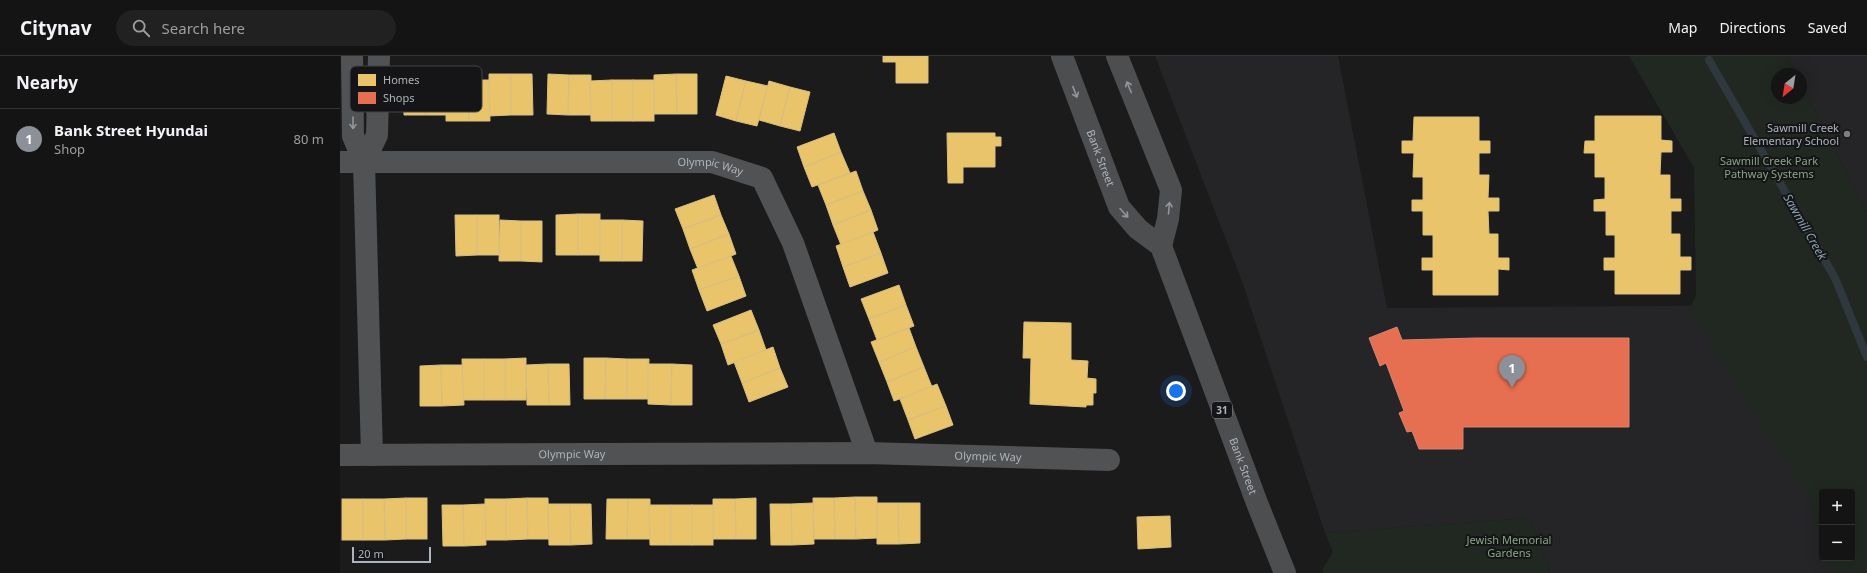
<!DOCTYPE html>
<meta charset="utf-8">
<style>
body{margin:0;font-family:"Noto Sans",sans-serif;background:#212122;color:#f1f3f6}
.controls{position:absolute;right:12px;bottom:12px;display:grid;overflow:hidden;border-radius:4px;box-shadow:0 4px 16px #0002}
.controls button{width:36px;height:36px;display:grid;place-items:center;padding:0;border:0;border-bottom:1px solid #333334;background:#141414;color:#f1f3f6;font:20px sans-serif}
.compass{position:absolute;left:1431px;top:12px;width:36px;height:36px;border-radius:50%;background:#141414;box-shadow:0 4px 16px #0002;rotate:210deg}
.scale{position:absolute;left:12px;bottom:10px;width:79px;box-sizing:border-box;padding-left:4px;border:2px solid #aeb4bb;border-top:0;font-size:11px;line-height:14px;white-space:nowrap;color:#aeb4bb;-webkit-text-stroke:3px #151517;paint-order:stroke}
.you{position:absolute;left:836px;top:335px;width:14px;height:14px;margin:-10px;border:3px solid #fff;border-radius:50%;background:#1a73e8;box-shadow:0 0 0 6px #1a73e833}
.badge{display:grid;place-items:center;width:26px;height:26px;border-radius:50%;background:#8c9099;color:#fff;font-size:13px;font-weight:700}
.pin{position:absolute;translate:-50% -33px;filter:drop-shadow(0 1px 2px #0008)}
.pin::after{content:'';position:absolute;top:21px;width:14px;height:12px;background:inherit;clip-path:polygon(0 0,100% 0,50% 100%)}
.list{margin:0;padding:0;list-style:none}
h2{display:flex;justify-content:space-between;align-items:center;height:52px;margin:0;padding:0 16px;font-size:17px}
h2 small{font-size:13px;font-weight:400;color:#9d9ea0}
.list li{display:grid;grid-template-columns:26px 1fr auto;gap:12px;align-items:center;box-sizing:border-box;height:60px;padding:0 16px;border-top:1px solid #333334}
.list b{display:block;font-size:15px;white-space:nowrap}
.list p{margin:0;font-size:13px;white-space:nowrap;color:#9d9ea0}
.list em{font-size:13px;font-style:normal;color:#9d9ea0}
.icon{flex:none;width:22px;height:22px;fill:none;stroke:currentColor;stroke-width:2;stroke-linecap:round;stroke-linejoin:round}
.map{position:relative;flex:none;width:1527px;height:517px;overflow:hidden}
header{display:flex;align-items:center;gap:24px;box-sizing:border-box;height:56px;padding:0 20px;background:#141414;border-bottom:1px solid #333334}
header strong{font-size:19px}
nav{display:flex;gap:22px;margin-inline-start:auto;font-size:14px}
.search{width:280px;height:36px;background:#212122;display:flex;align-items:center;gap:10px;box-sizing:border-box;padding:0 14px;border-radius:22px;color:#9d9ea0;font-size:15px}
main{display:flex}
aside{flex:1;background:#141414}
.map>svg:first-child{display:block}
</style>
<header>
<strong>Citynav</strong>
<div class="search"><svg class="icon" aria-label="search" viewBox="0 0 24 24"><circle cx="10" cy="10" r="6"/><path d="M15 15l6 6"/></svg>Search here</div>
<nav><a>Map</a><a>Directions</a><a>Saved</a></nav>
</header>
<main>
<aside>
<h2>Nearby<small></small></h2>
<ul class="list">
<li><span class="badge">1</span><div><b>Bank Street Hyundai</b><p>Shop</p></div><em>80 m</em></li>
</ul>
</aside>
<div class="map">
<svg width="1527" height="517" viewBox="0 0 1527 517">
<rect width="100%" height="100%" fill="#1b1b1b"/>
<g fill="#252527">
<path d="M 815,0 L 998,0 L 1047,252 L 1433,249 L 1482,436 L 1482,502 L 1512,502 L 1527,517 L 1210,517 L 1190,462 L 985,477 L 903,228 Z"/>
<path d="M 1446,0 L 1527,0 L 1527,156 L 1461,28 L 1461,18 L 1456,18 Z"/>
</g>
<g fill="#212821">
<path d="M 1289,0 L 1446,0 L 1456,18 L 1437,18 L 1437,42 L 1461,42 L 1461,28 L 1527,156 L 1527,517 L 1494,517 L 1488,502 L 1512,502 L 1512,436 L 1482,436 L 1482,485 L 1466,439 L 1349,254 L 1356,239 L 1354,112 Z"/>
<path d="M 1190,462 L 1210,517 L 983,517 L 983,513 L 993,496 L 985,477 Z"/>
</g>
<g fill="#e9c46a" stroke="#d7bf82">
<path d="M 543,0 L 588,0 L 588,27 L 556,27 L 556,6 L 543,6 Z"/>
<path d="M 106,18 L 107,59 L 85,59 L 85,19 Z"/>
<path d="M 149,18 L 171,18 L 171,59 L 149,60 Z"/>
<path d="M 171,18 L 192,18 L 193,59 L 171,59 Z"/>
<path d="M 208,18 L 229,19 L 228,59 L 207,58 Z"/>
<path d="M 336,18 L 357,18 L 357,58 L 337,58 Z"/>
<path d="M 336,18 L 337,58 L 314,58 L 314,19 Z"/>
<path d="M 63,19 L 85,19 L 85,59 L 64,59 Z"/>
<path d="M 229,19 L 251,19 L 251,59 L 228,59 Z"/>
<path d="M 386,20 L 406,25 L 396,65 L 376,59 Z"/>
<path d="M 106,24 L 128,24 L 129,65 L 106,65 Z"/>
<path d="M 128,24 L 149,24 L 150,65 L 129,65 Z"/>
<rect x="272" y="24" width="21" height="41"/>
<path d="M 272,24 L 272,65 L 251,65 L 250,25 Z"/>
<rect x="293" y="24" width="21" height="41"/>
<path d="M 406,25 L 428,30 L 417,70 L 396,65 Z"/>
<path d="M 429,25 L 450,31 L 440,70 L 419,64 Z"/>
<path d="M 450,31 L 470,36 L 460,75 L 440,70 Z"/>
<path d="M 1255,60 L 1321,60 L 1321,84 L 1332,85 L 1332,96 L 1321,96 L 1320,119 L 1330,119 L 1330,143 L 1341,143 L 1341,155 L 1331,155 L 1331,178 L 1340,178 L 1340,201 L 1351,201 L 1351,214 L 1340,214 L 1340,238 L 1275,238 L 1275,214 L 1264,214 L 1264,202 L 1275,202 L 1275,179 L 1266,179 L 1266,155 L 1254,155 L 1254,144 L 1265,143 L 1265,121 L 1255,121 L 1255,97 L 1244,97 L 1245,85 L 1255,85 Z"/>
<path d="M 1074,61 L 1139,61 L 1139,85 L 1150,85 L 1150,97 L 1139,97 L 1139,119 L 1149,119 L 1148,142 L 1159,142 L 1159,155 L 1148,155 L 1149,178 L 1158,178 L 1158,202 L 1169,202 L 1169,214 L 1158,213 L 1158,239 L 1093,239 L 1093,214 L 1082,214 L 1082,202 L 1093,202 L 1093,179 L 1083,179 L 1083,155 L 1072,155 L 1072,144 L 1083,144 L 1083,121 L 1073,121 L 1074,97 L 1062,97 L 1062,85 L 1073,85 Z"/>
<path d="M 494,77 L 501,96 L 464,111 L 457,91 Z"/>
<path d="M 607,77 L 655,77 L 655,81 L 661,81 L 661,90 L 655,90 L 655,111 L 623,111 L 623,127 L 608,127 Z"/>
<path d="M 501,96 L 510,117 L 472,131 L 464,111 Z"/>
<path d="M 516,115 L 523,135 L 486,149 L 478,129 Z"/>
<path d="M 523,135 L 531,154 L 493,169 L 486,149 Z"/>
<path d="M 374,139 L 381,159 L 343,173 L 335,153 Z"/>
<path d="M 531,154 L 538,174 L 501,189 L 493,169 Z"/>
<rect x="238" y="158" width="22" height="41"/>
<path d="M 238,158 L 238,199 L 216,199 L 216,159 Z"/>
<path d="M 115,159 L 137,159 L 137,199 L 116,200 Z"/>
<rect x="137" y="159" width="22" height="40"/>
<path d="M 381,159 L 389,178 L 350,193 L 343,173 Z"/>
<path d="M 160,164 L 181,165 L 181,205 L 159,205 Z"/>
<rect x="260" y="164" width="22" height="41"/>
<path d="M 282,164 L 303,165 L 302,205 L 282,205 Z"/>
<path d="M 181,165 L 202,165 L 202,206 L 181,205 Z"/>
<path d="M 533,176 L 541,197 L 503,211 L 496,190 Z"/>
<path d="M 389,178 L 396,198 L 358,213 L 350,193 Z"/>
<path d="M 541,197 L 548,217 L 510,231 L 503,211 Z"/>
<path d="M 391,200 L 399,220 L 359,234 L 352,214 Z"/>
<path d="M 399,220 L 406,240 L 367,255 L 359,234 Z"/>
<path d="M 559,229 L 566,249 L 529,263 L 521,243 Z"/>
<path d="M 566,249 L 574,270 L 537,284 L 529,263 Z"/>
<path d="M 411,254 L 419,274 L 381,288 L 373,269 Z"/>
<path d="M 684,266 L 731,267 L 731,304 L 748,305 L 747,322 L 756,323 L 756,337 L 753,337 L 753,349 L 746,349 L 746,351 L 690,348 L 691,302 L 683,302 Z"/>
<path d="M 569,272 L 576,291 L 539,306 L 531,286 Z"/>
<path d="M 419,274 L 426,294 L 388,309 L 381,288 Z"/>
<path d="M 433,291 L 440,312 L 402,327 L 394,306 Z"/>
<path d="M 576,291 L 584,311 L 547,326 L 539,306 Z"/>
<path d="M 186,302 L 186,344 L 165,344 L 165,303 Z"/>
<path d="M 244,302 L 266,302 L 265,343 L 244,343 Z"/>
<path d="M 266,302 L 287,303 L 287,343 L 265,343 Z"/>
<path d="M 122,303 L 144,303 L 144,344 L 123,344 Z"/>
<rect x="144" y="303" width="21" height="41"/>
<path d="M 287,303 L 309,303 L 308,343 L 287,343 Z"/>
<path d="M 208,308 L 229,308 L 230,349 L 209,349 Z"/>
<path d="M 208,308 L 209,349 L 187,349 L 186,309 Z"/>
<path d="M 308,308 L 332,308 L 331,349 L 308,348 Z"/>
<path d="M 332,308 L 352,309 L 352,349 L 331,349 Z"/>
<path d="M 101,309 L 102,350 L 80,350 L 80,310 Z"/>
<path d="M 101,309 L 122,309 L 124,349 L 102,350 Z"/>
<path d="M 584,311 L 592,331 L 554,345 L 547,326 Z"/>
<path d="M 440,312 L 448,331 L 409,346 L 402,327 Z"/>
<path d="M 597,328 L 606,350 L 568,364 L 560,343 Z"/>
<path d="M 606,350 L 613,369 L 575,383 L 568,364 Z"/>
<path d="M 515,441 L 516,483 L 495,483 L 494,442 Z"/>
<path d="M 515,441 L 537,441 L 537,482 L 516,483 Z"/>
<rect x="66" y="442" width="21" height="41"/>
<path d="M 66,442 L 66,483 L 45,484 L 44,443 Z"/>
<path d="M 187,442 L 188,483 L 166,484 L 166,443 Z"/>
<path d="M 187,442 L 208,442 L 209,483 L 188,483 Z"/>
<path d="M 416,442 L 416,483 L 396,483 L 395,443 Z"/>
<path d="M 473,442 L 494,442 L 495,483 L 474,483 Z"/>
<rect x="2" y="443" width="21" height="41"/>
<path d="M 23,443 L 44,443 L 45,484 L 23,484 Z"/>
<rect x="145" y="443" width="21" height="41"/>
<path d="M 267,443 L 288,443 L 287,483 L 266,483 Z"/>
<path d="M 288,443 L 310,443 L 310,483 L 287,483 Z"/>
<path d="M 373,443 L 395,443 L 396,483 L 373,483 Z"/>
<path d="M 473,447 L 474,488 L 452,489 L 451,448 Z"/>
<path d="M 537,447 L 558,447 L 559,488 L 537,488 Z"/>
<path d="M 558,447 L 580,447 L 580,487 L 559,488 Z"/>
<path d="M 145,448 L 146,489 L 124,490 L 123,449 Z"/>
<path d="M 208,448 L 230,448 L 231,489 L 209,489 Z"/>
<path d="M 230,448 L 251,448 L 252,488 L 231,489 Z"/>
<path d="M 430,448 L 451,448 L 452,489 L 431,489 Z"/>
<path d="M 102,449 L 123,449 L 124,490 L 103,490 Z"/>
<path d="M 309,449 L 331,449 L 331,489 L 310,489 Z"/>
<rect x="331" y="449" width="21" height="40"/>
<rect x="352" y="449" width="21" height="40"/>
<path d="M 830,460 L 831,491 L 798,493 L 797,461 Z"/>
</g>
<path fill="#e76f51" stroke="#d68471" d="M 1057,271 L 1062,284 L 1136,282 L 1289,282 L 1289,371 L 1123,371 L 1123,393 L 1079,393 L 1072,375 L 1067,376 L 1059,357 L 1064,355 L 1046,307 L 1040,310 L 1029,282 Z"/>
<g fill="none" stroke-linecap="round" stroke-linejoin="round">
<path stroke="#2f383d" stroke-width="8" d="M 1369,4 L 1495,222 L 1527,301"/>
<g stroke="#505254" stroke-width="22">
<path d="M 12,0 L 13,80 L 24,106 L 37,79 L 39,0"/>
<path id="s1" d="M 0,106 L 372,106 L 422,122 L 453,187 L 527,397"/>
<path d="M 24,106 L 32,399"/>
<path id="s2" d="M 0,399 L 527,397 L 769,404"/>
</g>
<g stroke="#4d4e50" stroke-width="22">
<path id="s3" d="M 722,0 L 779,151 L 798,173 L 821,190 L 917,447 L 945,517"/>
<path d="M 777,0 L 831,134 L 828,163 L 821,190"/>
</g>
</g>
<defs><path id="oneway-shaft" d="M-6 0H5M1.5-3L5.5 0L1.5 3" fill="none" stroke-width="1.6" stroke-linecap="round" stroke-linejoin="round"/></defs>
<g stroke="#91959b">
<use href="#oneway-shaft" transform="translate(789 31) rotate(-112)"/>
<use href="#oneway-shaft" transform="translate(735 36) rotate(69)"/>
<use href="#oneway-shaft" transform="translate(829 152) rotate(-85)"/>
<use href="#oneway-shaft" transform="translate(784 157) rotate(48)"/>
</g>
<use stroke="#92979c" href="#oneway-shaft" transform="translate(13 67) rotate(90)"/>
<circle fill="#7b7e83" stroke="#151517" stroke-width="1.5" cx="1507" cy="78" r="4"/>
<g text-anchor="middle" stroke-width="4" stroke-linejoin="round" paint-order="stroke">
<rect fill="#151517" stroke="#80848a" stroke-width="1" x="872" y="346" width="20" height="16" rx="3"/>
<g font-size="10" font-weight="bold" fill="#aeb4bb">
<text x="882" y="358">31</text>
</g>
<g font-size="11" fill="#aeb4bb" stroke="#151517" text-anchor="end">
<text x="1499" y="76">Sawmill Creek<tspan x="1499" dy="13">Elementary School</tspan></text>
</g>
<g font-size="11" fill="#aeb4bb" stroke="#151517">
<text dy="4" stroke="none"><textPath href="#s3" startOffset="109">Bank Street</textPath></text>
<text dy="4" stroke="none"><textPath href="#s1" startOffset="371">Olympic Way</textPath></text>
<text dy="4" stroke="none"><textPath href="#s2" startOffset="232">Olympic Way</textPath></text>
<text dy="4" stroke="none"><textPath href="#s2" startOffset="648">Olympic Way</textPath></text>
<text dy="4" stroke="none"><textPath href="#s3" startOffset="454">Bank Street</textPath></text>
</g>
<g font-size="11" fill="#89a486" stroke="#151517">
<text x="1429" y="109">Sawmill Creek Park<tspan x="1429" dy="13">Pathway Systems</tspan></text>
<text x="1169" y="488">Jewish Memorial<tspan x="1169" dy="13">Gardens</tspan></text>
</g>
<g font-size="12" font-style="italic" fill="#88a5b2" stroke="#151517">
<text transform="translate(1465 171) rotate(60)" y="4">Sawmill Creek</text>
</g>
</g>
<rect x="10" y="10" width="132" height="46" rx="6" fill="#151517" stroke="#434548" stroke-width="1"/>
<rect x="18" y="18" width="18" height="12" fill="#e9c46a"/>
<rect x="18" y="36" width="18" height="12" fill="#e76f51"/>
<g font-size="11" fill="#aeb4bb">
<text x="43" y="28">Homes</text>
<text x="43" y="46">Shops</text>
</g>
</svg>
<div class="controls">
<button>+</button>
<button>−</button>
</div>
<svg class="compass" viewBox="-18 -18 36 36"><path d="M0-13l5 13h-10z" fill="#e53935"/><path d="M0 13l5-13h-10z" fill="#9d9ea0"/></svg>
<div class="scale">20 m</div>
<div class="you"></div>
<div class="pin badge" style="left:1172px;top:332px">1</div>
</div>
</main>
